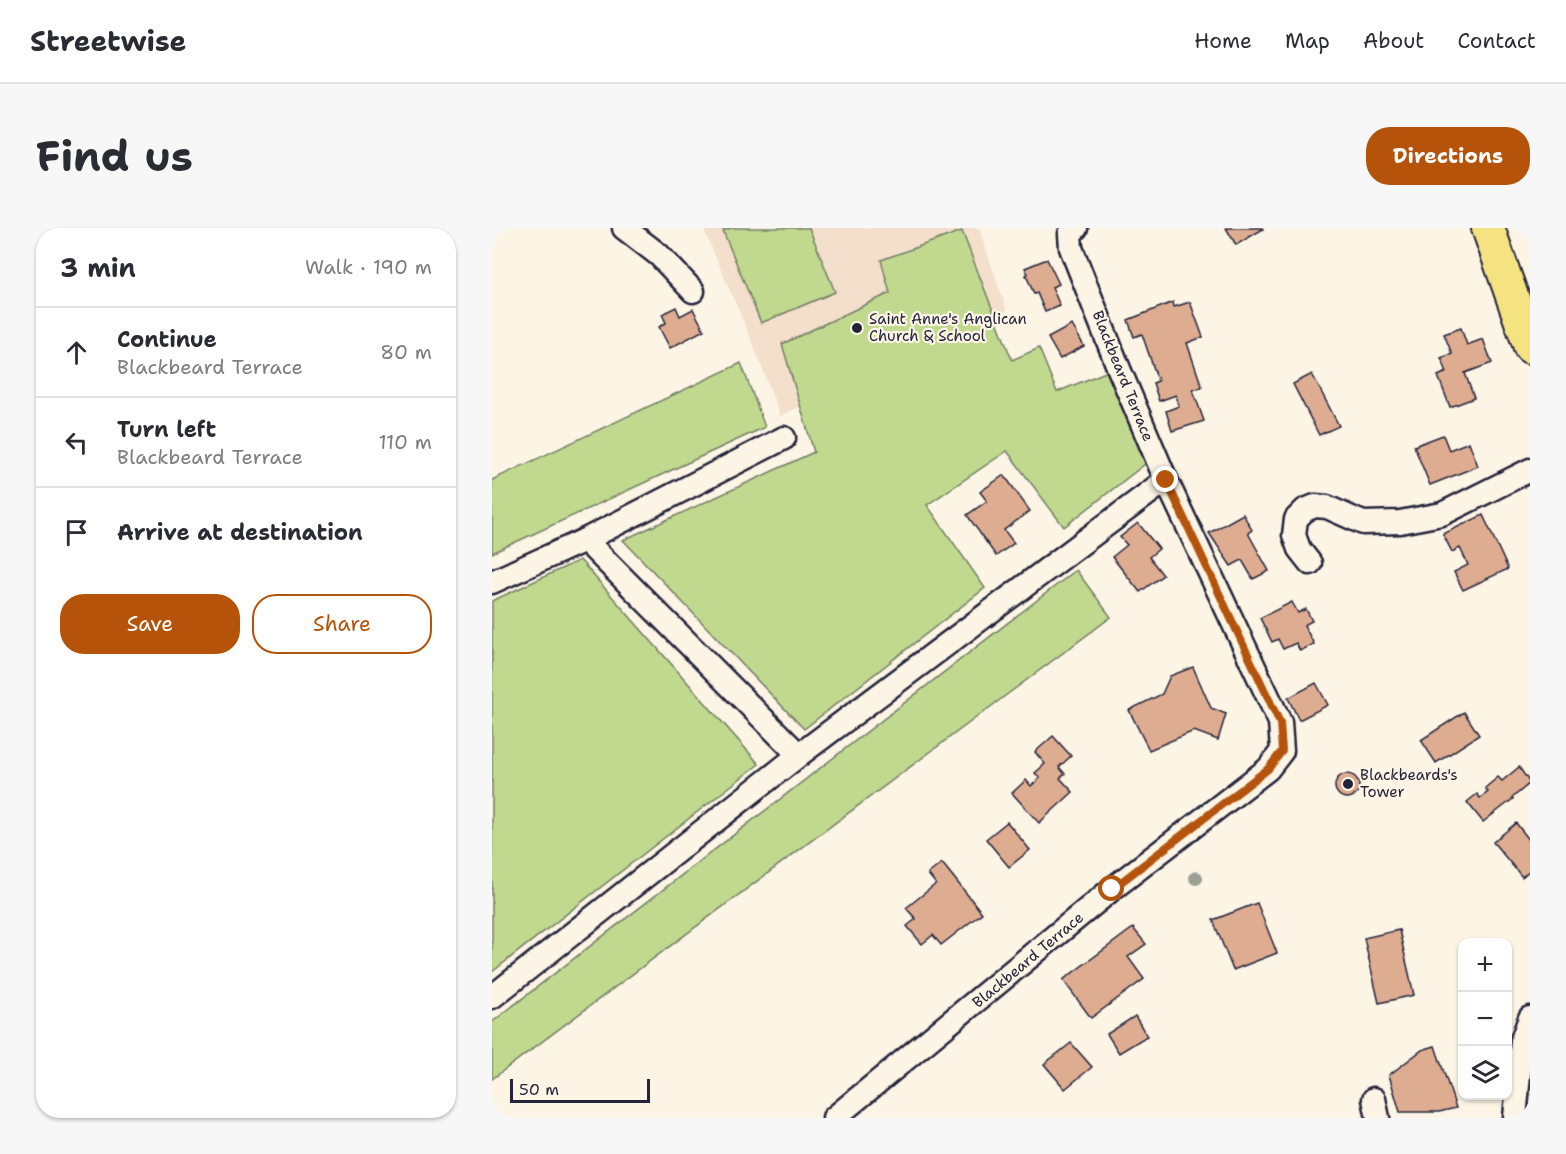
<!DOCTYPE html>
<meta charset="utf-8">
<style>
body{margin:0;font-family:"Shantell Sans",sans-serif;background:#f7f7f7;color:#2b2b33}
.controls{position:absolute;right:18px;bottom:18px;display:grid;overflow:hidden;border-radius:12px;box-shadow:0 2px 4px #0004}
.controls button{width:54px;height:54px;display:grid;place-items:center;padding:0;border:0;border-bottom:2px solid #e1e1e2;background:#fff;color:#2b2b33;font:30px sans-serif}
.scale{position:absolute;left:18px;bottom:15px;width:140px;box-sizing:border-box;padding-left:6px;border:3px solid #22223b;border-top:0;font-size:16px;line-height:21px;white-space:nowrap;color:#22223b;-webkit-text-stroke:4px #fcf5e5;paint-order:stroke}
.stop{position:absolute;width:18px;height:18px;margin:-14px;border:4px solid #b45309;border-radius:50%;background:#fff}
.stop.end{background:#b45309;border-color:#fff;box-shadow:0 2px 6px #0008}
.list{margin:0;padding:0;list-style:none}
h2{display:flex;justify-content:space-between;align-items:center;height:78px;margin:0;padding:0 24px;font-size:26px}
h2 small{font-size:20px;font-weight:400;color:#7c7c81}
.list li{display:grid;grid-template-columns:39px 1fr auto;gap:18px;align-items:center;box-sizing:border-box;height:90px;padding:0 24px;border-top:2px solid #e1e1e2}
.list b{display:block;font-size:22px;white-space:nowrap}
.list p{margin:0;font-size:20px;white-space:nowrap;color:#7c7c81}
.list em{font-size:20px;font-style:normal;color:#7c7c81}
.actions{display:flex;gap:12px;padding:18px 24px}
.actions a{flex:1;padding:14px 0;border:2px solid #b45309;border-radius:24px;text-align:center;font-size:21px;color:#b45309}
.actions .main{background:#b45309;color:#fff}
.icon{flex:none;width:33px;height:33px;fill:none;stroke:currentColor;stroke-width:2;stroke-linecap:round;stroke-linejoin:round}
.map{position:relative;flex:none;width:1038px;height:890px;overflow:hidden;border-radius:24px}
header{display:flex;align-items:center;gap:36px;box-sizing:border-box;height:84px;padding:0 30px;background:#fff;border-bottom:2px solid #e1e1e2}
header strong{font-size:28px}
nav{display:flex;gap:33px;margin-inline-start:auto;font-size:21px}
.intro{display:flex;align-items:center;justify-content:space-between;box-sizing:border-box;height:144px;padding:0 36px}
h1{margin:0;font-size:42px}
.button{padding:15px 27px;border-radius:24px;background:#b45309;color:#fff;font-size:21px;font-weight:700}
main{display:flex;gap:36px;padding:0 36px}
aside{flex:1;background:#fff;border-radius:24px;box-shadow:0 2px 4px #0004}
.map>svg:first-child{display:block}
</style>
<header>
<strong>Streetwise</strong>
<nav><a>Home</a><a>Map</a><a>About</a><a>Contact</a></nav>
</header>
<div class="intro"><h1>Find us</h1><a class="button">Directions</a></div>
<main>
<aside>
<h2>3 min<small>Walk · 190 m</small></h2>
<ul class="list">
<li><svg class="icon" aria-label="ahead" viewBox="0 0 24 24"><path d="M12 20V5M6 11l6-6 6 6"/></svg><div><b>Continue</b><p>Blackbeard Terrace</p></div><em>80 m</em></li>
<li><svg class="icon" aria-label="left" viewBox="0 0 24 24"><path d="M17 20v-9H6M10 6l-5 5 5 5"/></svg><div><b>Turn left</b><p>Blackbeard Terrace</p></div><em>110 m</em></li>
<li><svg class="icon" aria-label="arrive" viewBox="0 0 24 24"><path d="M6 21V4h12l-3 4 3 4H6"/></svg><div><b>Arrive at destination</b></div></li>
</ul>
<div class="actions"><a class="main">Save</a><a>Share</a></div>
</aside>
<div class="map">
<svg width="1038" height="890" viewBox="0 0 1038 890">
<rect width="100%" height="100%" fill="#fcf5e5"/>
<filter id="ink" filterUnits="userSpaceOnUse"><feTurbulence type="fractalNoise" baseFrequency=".0167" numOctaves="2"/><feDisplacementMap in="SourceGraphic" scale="12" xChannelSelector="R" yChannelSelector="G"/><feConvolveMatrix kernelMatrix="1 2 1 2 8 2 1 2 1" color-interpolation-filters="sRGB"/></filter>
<g filter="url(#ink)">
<path fill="#f3dfcc" d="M 211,0 L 487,0 L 515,83 L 288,188 L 262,118 Z"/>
<g fill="#c1d88f" stroke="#727d65" stroke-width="1.5">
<path d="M 239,0 L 317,0 L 343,64 L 269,95 L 231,3 Z"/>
<path d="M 470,3 L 520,132 L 547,120 L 565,164 L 616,143 L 657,233 L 572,299 L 515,223 L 435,277 L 493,360 L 312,501 L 131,312 L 322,224 L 290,116 L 398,65 L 389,32 Z"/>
<path d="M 249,135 L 273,199 L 0,325 L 0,252 Z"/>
<path d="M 88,332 L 267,536 L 0,744 L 0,373 Z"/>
<path d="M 584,342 L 619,389 L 0,851 L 0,794 Z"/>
</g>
<g fill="#deac91" stroke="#22223b" stroke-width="1.5">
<path d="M 734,0 L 770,0 L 771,1 L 744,17 Z"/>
<path d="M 555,31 L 567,56 L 560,59 L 568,78 L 553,84 L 545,65 L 542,66 L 534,47 L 536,46 L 533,40 Z"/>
<path d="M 681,74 L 682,79 L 698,74 L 711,109 L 695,115 L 710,159 L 701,162 L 712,193 L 680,203 L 674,183 L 687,178 L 684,167 L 667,173 L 661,155 L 666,153 L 650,106 L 642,109 L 636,92 Z"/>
<path d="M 184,79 L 188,88 L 201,81 L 212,102 L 178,120 L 167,99 L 174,95 L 170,86 Z"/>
<path d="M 580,97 L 592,118 L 568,131 L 556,110 Z"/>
<path d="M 969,100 L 975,117 L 991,111 L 1000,135 L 973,145 L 982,170 L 958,179 L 946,148 L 955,144 L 949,130 L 960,126 L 952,106 Z"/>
<path d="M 820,146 L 847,198 L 827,207 L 801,156 Z"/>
<path d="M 951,207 L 957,222 L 977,214 L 986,238 L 938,257 L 922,218 Z"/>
<path d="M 512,247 L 538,283 L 512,302 L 522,315 L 504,328 L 475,287 L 495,273 L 488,264 Z"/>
<path d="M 751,286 L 760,302 L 756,305 L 777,343 L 761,351 L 750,332 L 739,338 L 717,305 Z"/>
<path d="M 991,287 L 1016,341 L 971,362 L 962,344 L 976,337 L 968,320 L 960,324 L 951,306 Z"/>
<path d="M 646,295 L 667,321 L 657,329 L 671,347 L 648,364 L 620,329 L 635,317 L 628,309 Z"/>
<path d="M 800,374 L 806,385 L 814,381 L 820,393 L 812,397 L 822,416 L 808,423 L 804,415 L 791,421 L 786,411 L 780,414 L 768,390 Z"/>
<path d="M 701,439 L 719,480 L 734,486 L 726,512 L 702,503 L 657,522 L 637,482 L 670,466 L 678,448 Z"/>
<path d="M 824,455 L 836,477 L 807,492 L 796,470 Z"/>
<path d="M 972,484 L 987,507 L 944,535 L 929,512 Z"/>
<path d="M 561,508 L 579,528 L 567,539 L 573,546 L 568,550 L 581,564 L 547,595 L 520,565 L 534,552 L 539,558 L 548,550 L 543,545 L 553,536 L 543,524 Z"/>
<path d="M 1027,539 L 1038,555 L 1020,570 L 1021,571 L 991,594 L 975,574 L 985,566 L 988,570 L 996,564 L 993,560 L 1006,549 L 1010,553 Z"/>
<circle cx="855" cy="558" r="12"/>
<path d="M 515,594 L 538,622 L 517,639 L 494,611 Z"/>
<path d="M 1024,595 L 1038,613 L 1038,642 L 1030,649 L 1001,614 Z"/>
<path d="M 450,635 L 490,685 L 449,717 L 441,707 L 430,716 L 415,698 L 424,691 L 414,680 L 444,656 L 436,646 Z"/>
<path d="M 765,675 L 785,725 L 741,742 L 721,692 Z"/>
<path d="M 641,700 L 654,716 L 636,729 L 652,751 L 599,790 L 571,752 Z"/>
<path d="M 907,702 L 922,767 L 887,775 L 872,710 Z"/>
<path d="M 643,788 L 655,808 L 627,825 L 615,806 Z"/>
<path d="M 579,815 L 600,839 L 573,861 L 552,836 Z"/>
<path d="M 943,818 L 964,880 L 947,884 L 908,884 L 897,847 L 930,822 Z"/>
</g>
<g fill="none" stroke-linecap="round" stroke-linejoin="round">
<defs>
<g id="minor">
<path d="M 132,0 L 167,27 L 201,63"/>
<path d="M 93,312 L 307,527"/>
<path d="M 818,335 L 807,321 L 802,307 L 804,291 L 813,282 L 823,278 L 835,279 L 871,295 L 908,294 L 950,286 L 1038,242"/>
<path d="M 0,354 L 93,312 L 292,210"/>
<path d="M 0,769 L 307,527 L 674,252"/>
<path d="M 882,871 L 886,890"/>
<path d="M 342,890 L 620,661 L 776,541 L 790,523 L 788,494 L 674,252 L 627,141 L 579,20 L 578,6 L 584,0"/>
<path d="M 1023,890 L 1030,812 L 1038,790"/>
</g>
<path id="highway" d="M 996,0 L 1038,119"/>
</defs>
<use href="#minor" stroke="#22223b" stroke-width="27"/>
<use href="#highway" stroke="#22223b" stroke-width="36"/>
<use href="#minor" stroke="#fcf5e5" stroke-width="22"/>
<use href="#highway" stroke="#f5e382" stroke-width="32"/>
</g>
<circle fill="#9e9f95" cx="704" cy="650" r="7"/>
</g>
<g fill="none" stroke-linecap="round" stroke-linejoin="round" filter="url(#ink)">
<path stroke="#b45309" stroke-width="8" d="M 620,661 L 776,541 L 790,523 L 788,495 L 674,252"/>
</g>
<g fill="#22223b" stroke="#fcf5e5" stroke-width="2">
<circle cx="365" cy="100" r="6"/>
<circle cx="856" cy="556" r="6"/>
</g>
<g text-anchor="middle" stroke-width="4.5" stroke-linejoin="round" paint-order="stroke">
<g font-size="15" fill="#22223b" stroke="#fcf5e5" text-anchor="start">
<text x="377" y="96">Saint Anne's Anglican<tspan x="377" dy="17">Church &amp; School</tspan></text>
<text x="868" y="552">Blackbeards's<tspan x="868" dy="17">Tower</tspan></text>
</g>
<g font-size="15" fill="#22223b" stroke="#fcf5e5">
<text transform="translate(631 148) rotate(68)" y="5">Blackbeard Terrace</text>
<text transform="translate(536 732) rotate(-40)" y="5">Blackbeard Terrace</text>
</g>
</g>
</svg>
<div class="controls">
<button>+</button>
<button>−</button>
<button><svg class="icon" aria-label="layers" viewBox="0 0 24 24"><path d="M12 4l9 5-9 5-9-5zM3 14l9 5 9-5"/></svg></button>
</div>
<div class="scale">50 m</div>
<div class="stop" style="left:620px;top:661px"></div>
<div class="stop end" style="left:674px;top:252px"></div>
</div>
</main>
